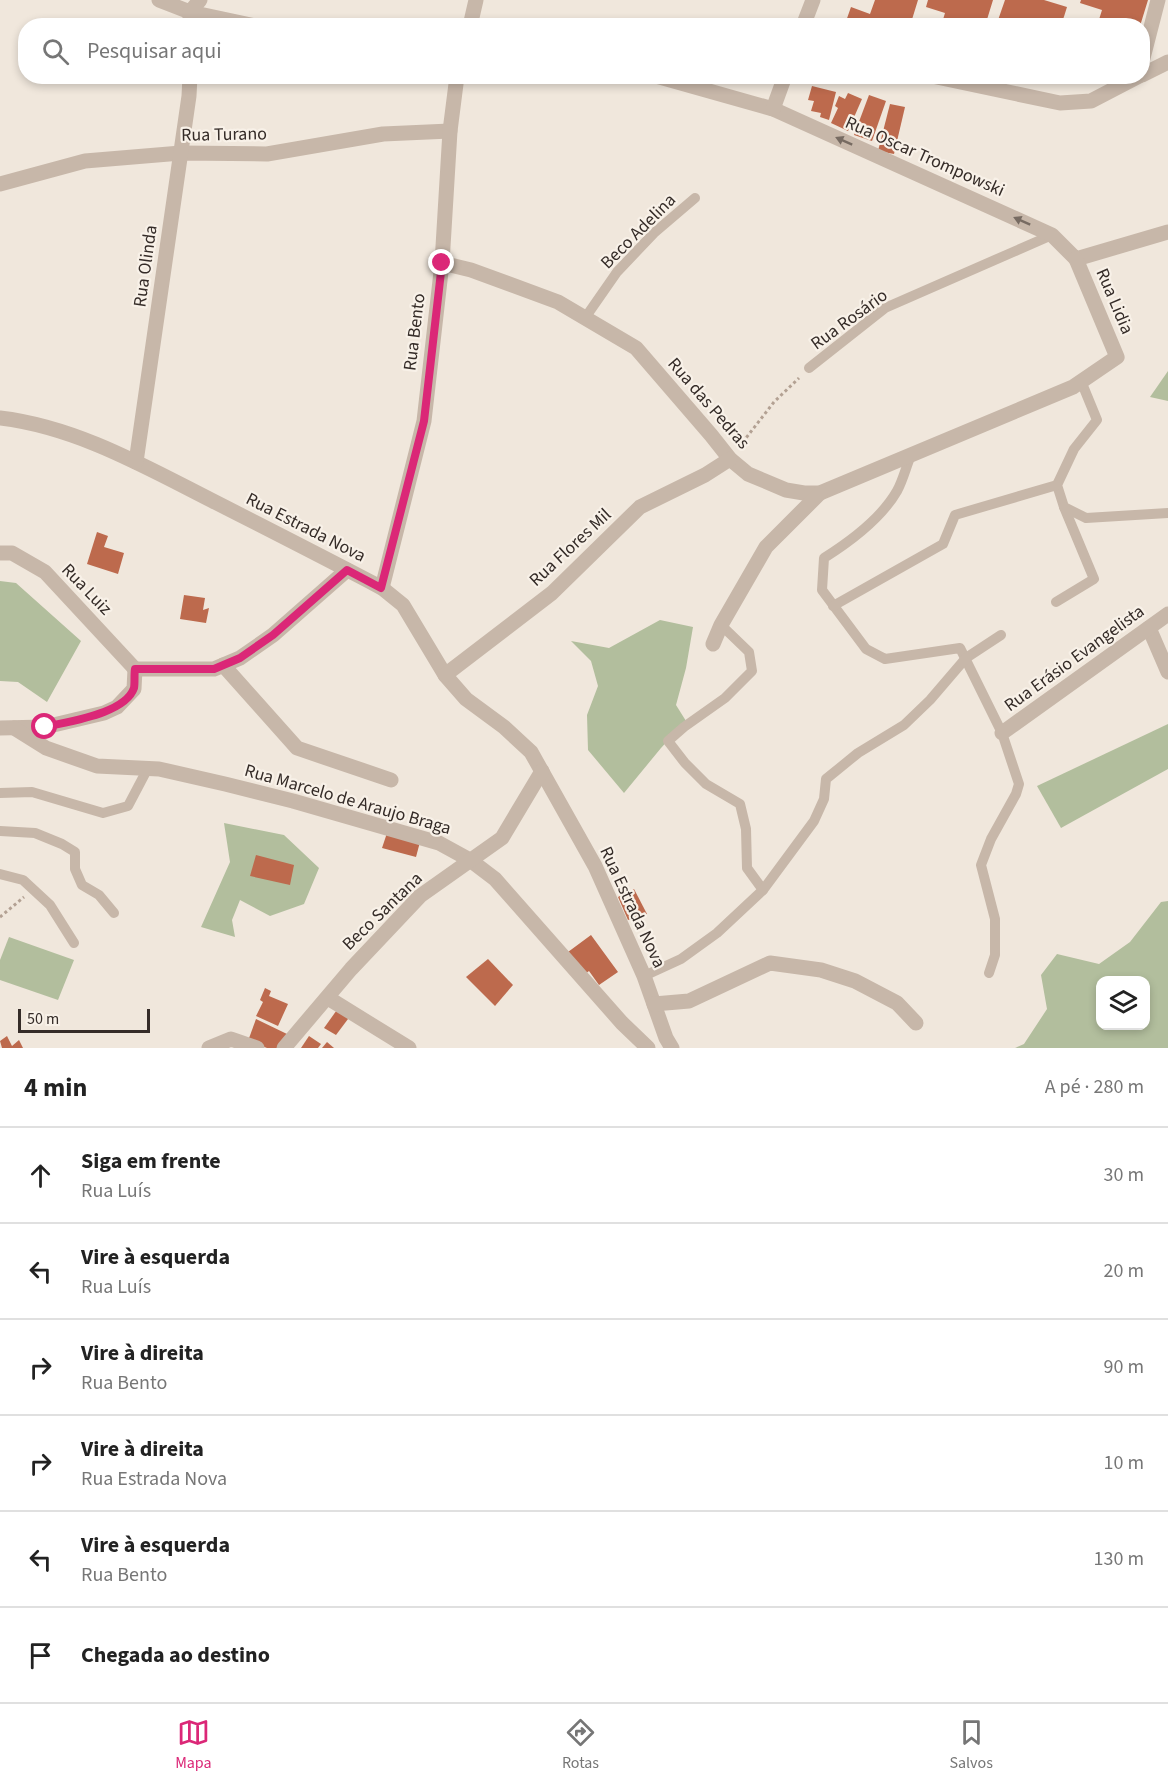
<!DOCTYPE html>
<html lang="pt">
<meta charset="utf-8">
<style>
body{margin:0;font-family:"Source Sans 3",sans-serif;background:#f2f2f2;color:#222}
.controls{position:absolute;right:18px;bottom:18px;display:grid;overflow:hidden;border-radius:12px;box-shadow:0 3px 9px #0003}
.controls button{width:54px;height:54px;display:grid;place-items:center;padding:0;border:0;border-bottom:2px solid #e0e0e0;background:#fff;color:#222;font:30px sans-serif}
.scale{position:absolute;left:18px;bottom:15px;width:132px;box-sizing:border-box;padding-left:6px;border:3px solid #352c28;border-top:0;font-size:16px;line-height:21px;white-space:nowrap;color:#352c28;-webkit-text-stroke:4px #f8f1e8;paint-order:stroke}
.stop{position:absolute;width:18px;height:18px;margin:-14px;border:4px solid #db2777;border-radius:50%;background:#fff}
.stop.end{background:#db2777;border-color:#fff;box-shadow:0 2px 6px #0008}
.list{margin:0;padding:0;list-style:none}
h2{display:flex;justify-content:space-between;align-items:center;height:78px;margin:0;padding:0 24px;font-size:26px}
h2 small{font-size:20px;font-weight:400;color:#767676}
.list li{display:grid;grid-template-columns:39px 1fr auto;gap:18px;align-items:center;box-sizing:border-box;height:96px;padding:0 24px;border-top:2px solid #e0e0e0}
.list b{display:block;font-size:22px;white-space:nowrap}
.list p{margin:0;font-size:20px;white-space:nowrap;color:#767676}
.list em{font-size:20px;font-style:normal;color:#767676}
.icon{flex:none;width:33px;height:33px;fill:none;stroke:currentColor;stroke-width:2;stroke-linecap:round;stroke-linejoin:round}
.map{position:relative;flex:none;width:1168px;height:1048px;overflow:hidden}
.search{position:absolute;background:#fff;box-shadow:0 3px 9px #0003;left:18px;right:18px;top:18px;height:66px;display:flex;align-items:center;gap:15px;box-sizing:border-box;padding:0 21px;border-radius:24px;color:#767676;font-size:22px}
.sheet{height:654px;background:#fff}
nav{display:flex;justify-content:space-around;align-items:center;box-sizing:border-box;height:84px;border-top:2px solid #e0e0e0;background:#fff;font-size:16px;color:#767676}
nav a{display:grid;justify-items:center;gap:3px}
nav .on{color:#db2777}
.map>svg:first-child{display:block}
</style>
<div class="map">
<svg width="1168" height="1048" viewBox="0 0 1168 1048">
<rect width="100%" height="100%" fill="#f0e7dc"/>
<g fill="#b2be9d" fill-rule="evenodd">
<path d="M 1168,371 L 1168,401 L 1150,397 Z"/>
<path d="M 0,581 L 16,583 L 81,641 L 47,702 L 18,682 L 0,681 Z"/>
<path d="M 660,620 L 693,627 L 686,668 L 676,705 L 686,721 L 661,748 L 624,793 L 588,750 L 587,715 L 598,686 L 591,661 L 571,641 L 609,648 Z"/>
<path d="M 1168,724 L 1168,769 L 1061,828 L 1037,786 Z"/>
<path d="M 224,823 L 284,835 L 319,868 L 304,904 L 270,916 L 240,900 L 232,920 L 235,937 L 201,927 L 230,862 Z"/>
<path d="M 1168,901 L 1168,1048 L 1015,1048 L 1024,1044 L 1047,1009 L 1041,975 L 1057,954 L 1099,964 L 1130,942 L 1161,902 ZM 1100,981 L 1146,981 L 1146,1026 L 1100,1026 Z"/>
<path d="M 9,937 L 74,960 L 58,1000 L 0,980 L 0,960 Z"/>
</g>
<g fill="#bd6a4d">
<path d="M 875,0 L 918,0 L 910,26 L 845,24 L 851,7 L 870,14 Z"/>
<path d="M 928,0 L 993,0 L 985,26 L 941,26 L 945,13 L 926,7 Z"/>
<path d="M 1005,0 L 1044,0 L 1067,7 L 1061,26 L 1004,26 L 997,23 Z"/>
<path d="M 1081,0 L 1148,0 L 1140,26 L 1097,26 L 1102,10 L 1080,3 Z"/>
<path d="M 812,86 L 836,92 L 829,120 L 820,117 L 821,113 L 811,111 L 814,101 L 808,100 Z"/>
<path d="M 848,93 L 862,99 L 848,131 L 831,123 L 838,108 L 835,106 L 839,96 L 845,99 Z"/>
<path d="M 869,95 L 886,101 L 872,141 L 854,135 Z"/>
<path d="M 890,104 L 905,107 L 894,154 L 878,151 Z"/>
<path d="M 97,532 L 108,536 L 104,547 L 124,553 L 118,574 L 87,564 Z"/>
<path d="M 184,595 L 205,598 L 203,610 L 209,608 L 206,623 L 180,619 Z"/>
<path d="M 387,833 L 420,842 L 416,857 L 382,848 Z"/>
<path d="M 256,855 L 294,865 L 290,885 L 250,876 Z"/>
<path d="M 634,889 L 647,914 L 628,920 L 618,897 Z"/>
<path d="M 591,935 L 618,972 L 599,985 L 589,971 L 585,974 L 568,952 Z"/>
<path d="M 488,959 L 513,985 L 495,1006 L 466,977 Z"/>
<path d="M 265,988 L 271,991 L 269,996 L 288,1004 L 278,1026 L 256,1016 L 263,1002 L 260,1000 Z"/>
<path d="M 339,1007 L 351,1015 L 336,1035 L 324,1028 Z"/>
<path d="M 256,1019 L 287,1034 L 278,1048 L 267,1048 L 248,1041 Z"/>
<path d="M 7,1036 L 12,1046 L 19,1040 L 23,1048 L 2,1048 L 0,1041 Z"/>
<path d="M 309,1036 L 321,1044 L 318,1048 L 301,1048 Z"/>
<path d="M 327,1042 L 334,1048 L 322,1048 Z"/>
</g>
<g fill="none" stroke-linecap="round" stroke-linejoin="round">
<g stroke="#b3a193" stroke-width="3" stroke-dasharray="3 3" stroke-linecap="butt">
<path d="M 739,447 L 774,402 L 799,378"/>
<path d="M 0,917 L 24,897"/>
</g>
<g stroke="#c7b7a9" stroke-width="10">
<path d="M 585,318 L 617,272 L 654,233 L 695,198"/>
<path d="M 809,368 L 885,308 L 1052,235"/>
<path d="M 1081,381 L 1097,420 L 1074,449 L 1057,485 L 1064,507 L 1086,518 L 1168,513"/>
<path d="M 911,455 C 906,467 903,480 897,491 C 881,519 851,541 824,558 L 822,590 L 866,649 L 885,659 L 960,648 L 1002,733 L 1019,784 L 1016,794 L 991,839 L 981,865 L 995,919 L 995,955 L 989,973"/>
<path d="M 1056,602 L 1094,579 L 1064,507"/>
<path d="M 833,606 L 943,544 L 955,515 L 1057,485"/>
<path d="M 721,625 L 749,652 L 752,671 L 725,698 L 684,727 L 668,741 L 685,763 L 706,784 L 740,804 L 746,829 L 747,868 L 763,890"/>
<path d="M 0,793 L 32,792 L 103,813 L 128,806 L 148,768"/>
<path d="M 0,831 L 35,833 L 62,844 L 75,852 L 75,869 L 82,885 L 99,895 L 114,913"/>
<path d="M 0,874 L 23,880 L 50,905 L 74,943"/>
<path d="M 644,976 L 681,959 L 717,933 L 763,890 L 814,821 L 824,799 L 826,779 L 858,753 L 904,725 L 930,700 L 966,658 L 1001,635"/>
</g>
<g stroke="#c7b7a9" stroke-width="15">
<path d="M 159,0 L 190,12 L 255,26"/>
<path d="M 190,26 L 190,12 L 200,0"/>
<path d="M 470,26 L 476,0"/>
<path d="M 803,26 L 813,0"/>
<path d="M 1142,62 L 1158,0"/>
<path d="M 1142,75 L 1168,62"/>
<path d="M 656,76 L 773,109 L 1052,235 L 1076,259 L 1168,232"/>
<path d="M 932,76 L 1060,103 L 1091,101 L 1139,76"/>
<path d="M 773,109 L 785,76"/>
<path d="M 0,184 L 85,161 L 181,153 L 267,154 L 383,134 L 450,131"/>
<path d="M 442,263 L 471,270 L 558,302 L 636,348 L 711,435 L 730,459 L 748,474 L 786,490 L 804,493 L 820,493 L 1073,387 L 1117,357 L 1076,259"/>
<path d="M 0,418 C 76,427 144,466 211,500 C 268,529 325,558 382,588 L 403,605 L 445,675 L 466,699 L 504,727 L 531,752 L 595,866 L 644,976 L 666,1038 L 672,1048"/>
<path d="M 136,462 L 189,96 L 190,76"/>
<path d="M 0,553 L 12,553 L 45,572 L 135,669"/>
<path d="M 382,588 L 424,421 L 442,263 L 450,131 L 457,76"/>
<path d="M 1149,628 L 1168,672"/>
<path d="M 713,644 L 721,625 L 766,547 L 820,493"/>
<path d="M 223,665 L 297,748 L 391,780"/>
<path d="M 135,669 L 214,669 L 240,658 L 273,635 L 347,570"/>
<path d="M 445,675 L 552,593 L 640,507 L 705,475 L 730,459"/>
<path d="M 0,728 L 45,727 L 104,713 L 117,707 L 134,689 L 135,669"/>
<path d="M 14,728 L 46,748 L 97,766 L 159,769 L 225,784 L 293,801 L 439,843 L 470,860 L 495,879 L 622,1023 L 648,1048"/>
<path d="M 1002,733 L 1168,614"/>
<path d="M 328,998 L 409,1048"/>
<path d="M 654,1004 L 689,1001 L 770,963 L 821,970 L 855,981 L 897,1003 L 916,1023"/>
<path d="M 209,1048 L 231,1039 L 257,1048"/>
<path d="M 284,1048 L 351,969 L 420,896 L 502,838 L 542,771"/>
</g>
</g>
<defs><path id="oneway-solid" d="M-6-.8H1V-3.2L6.5 0L1 3.2V.8H-6Z" transform="scale(1.5)"/></defs>
<g fill="#776b62">
<use href="#oneway-solid" transform="translate(844 141) rotate(-156)"/>
<use href="#oneway-solid" transform="translate(1022 221) rotate(-156)"/>
</g>
<g fill="none" stroke-linecap="round" stroke-linejoin="round">
<path stroke="#db2777" stroke-width="8" d="M 45,727 C 69,721 125,714 134,688 C 135,683 134,674 135,669 L 214,669 L 240,658 L 273,635 L 347,570 L 381,588 L 424,421 L 442,263"/>
</g>
<g text-anchor="middle" stroke-width="4.5" stroke-linejoin="round" paint-order="stroke">
<g font-size="18" fill="#352c28" stroke="#f8f1e8">
<text transform="translate(224 134) rotate(-1)" y="6">Rua Turano</text>
<text transform="translate(925 156) rotate(24)" y="6">Rua Oscar Trompowski</text>
<text transform="translate(638 231) rotate(-45)" y="6">Beco Adelina</text>
<text transform="translate(145 266) rotate(-82)" y="6">Rua Olinda</text>
<text transform="translate(1115 301) rotate(67)" y="6">Rua Lidia</text>
<text transform="translate(849 319) rotate(-36)" y="6">Rua Rosário</text>
<text transform="translate(414 332) rotate(-83)" y="6">Rua Bento</text>
<text transform="translate(709 403) rotate(49)" y="6">Rua das Pedras</text>
<text transform="translate(306 527) rotate(27)" y="6">Rua Estrada Nova</text>
<text transform="translate(570 547) rotate(-43)" y="6">Rua Flores Mil</text>
<text transform="translate(87 589) rotate(46)" y="6">Rua Luiz</text>
<text transform="translate(1074 658) rotate(-36)" y="6">Rua Erásio Evangelista</text>
<text transform="translate(348 799) rotate(16)" y="6">Rua Marcelo de Araujo Braga</text>
<text transform="translate(633 907) rotate(65)" y="6">Rua Estrada Nova</text>
<text transform="translate(382 911) rotate(-44)" y="6">Beco Santana</text>
</g>
</g>
</svg>
<div class="controls">
<button><svg class="icon" aria-label="layers" viewBox="0 0 24 24"><path d="M12 4l9 5-9 5-9-5zM3 14l9 5 9-5"/></svg></button>
</div>
<div class="scale">50 m</div>
<div class="stop" style="left:45px;top:727px"></div>
<div class="stop end" style="left:442px;top:263px"></div>
<div class="search"><svg class="icon" aria-label="search" viewBox="0 0 24 24"><circle cx="10" cy="10" r="6"/><path d="M15 15l6 6"/></svg>Pesquisar aqui</div>
</div>
<section class="sheet">
<h2>4 min<small>A pé · 280 m</small></h2>
<ul class="list">
<li><svg class="icon" aria-label="ahead" viewBox="0 0 24 24"><path d="M12 20V5M6 11l6-6 6 6"/></svg><div><b>Siga em frente</b><p>Rua Luís</p></div><em>30 m</em></li>
<li><svg class="icon" aria-label="left" viewBox="0 0 24 24"><path d="M17 20v-9H6M10 6l-5 5 5 5"/></svg><div><b>Vire à esquerda</b><p>Rua Luís</p></div><em>20 m</em></li>
<li><svg class="icon" aria-label="right" viewBox="0 0 24 24"><path d="M7 20v-9h11M14 6l5 5-5 5"/></svg><div><b>Vire à direita</b><p>Rua Bento</p></div><em>90 m</em></li>
<li><svg class="icon" aria-label="right" viewBox="0 0 24 24"><path d="M7 20v-9h11M14 6l5 5-5 5"/></svg><div><b>Vire à direita</b><p>Rua Estrada Nova</p></div><em>10 m</em></li>
<li><svg class="icon" aria-label="left" viewBox="0 0 24 24"><path d="M17 20v-9H6M10 6l-5 5 5 5"/></svg><div><b>Vire à esquerda</b><p>Rua Bento</p></div><em>130 m</em></li>
<li><svg class="icon" aria-label="arrive" viewBox="0 0 24 24"><path d="M6 21V4h12l-3 4 3 4H6"/></svg><div><b>Chegada ao destino</b></div></li>
</ul>
</section>
<nav>
<a class="on"><svg class="icon" aria-label="map" viewBox="0 0 24 24"><path d="M3 6l6-2 6 2 6-2v14l-6 2-6-2-6 2zM9 4v14M15 6v14"/></svg>Mapa</a>
<a><svg class="icon" aria-label="directions" viewBox="0 0 24 24"><path d="M12 3l9 9-9 9-9-9zM9 14v-3h6M13 9l2 2-2 2"/></svg>Rotas</a>
<a><svg class="icon" aria-label="saved" viewBox="0 0 24 24"><path d="M7 4h10v16l-5-4-5 4z"/></svg>Salvos</a>
</nav>
